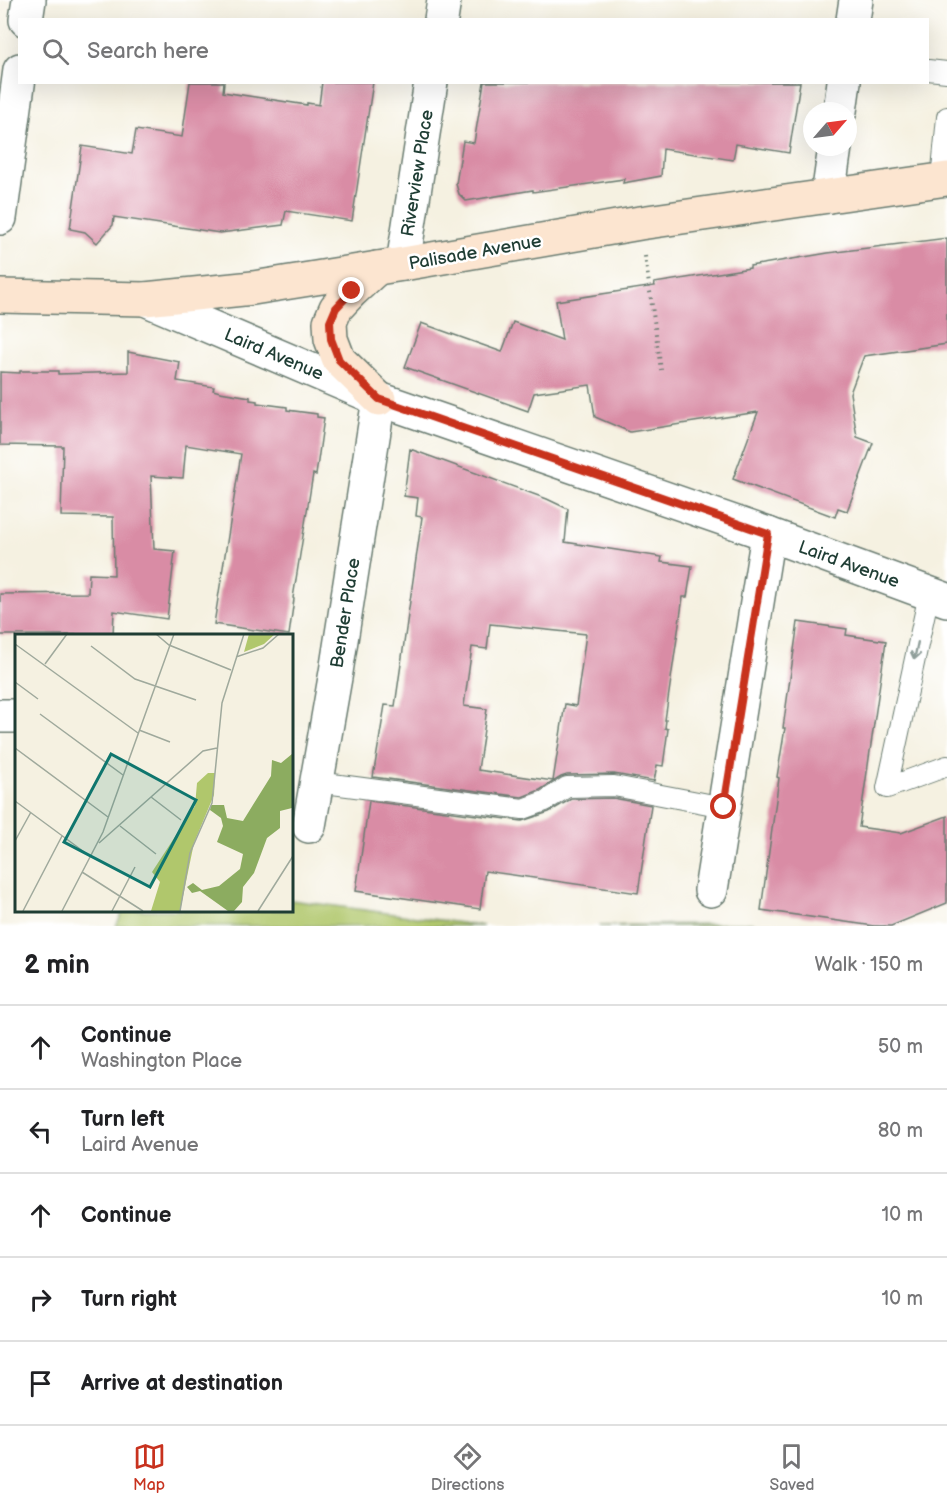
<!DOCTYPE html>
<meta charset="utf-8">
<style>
body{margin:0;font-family:"Balsamiq Sans",sans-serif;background:#f6f6f6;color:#202124}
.compass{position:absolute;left:803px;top:102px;width:54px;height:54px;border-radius:50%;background:#fff;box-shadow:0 6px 24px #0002;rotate:62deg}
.stop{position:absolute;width:18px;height:18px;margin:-14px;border:4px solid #c8321e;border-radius:50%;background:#fff}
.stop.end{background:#c8321e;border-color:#fff;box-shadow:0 2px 6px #0008}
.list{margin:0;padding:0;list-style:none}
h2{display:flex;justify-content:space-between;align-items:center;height:78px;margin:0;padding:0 24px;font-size:26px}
h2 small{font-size:20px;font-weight:400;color:#757577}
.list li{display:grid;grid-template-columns:39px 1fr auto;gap:18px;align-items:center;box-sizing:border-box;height:84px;padding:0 24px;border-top:2px solid #e0e0e0}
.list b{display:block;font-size:22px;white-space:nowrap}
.list p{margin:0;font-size:20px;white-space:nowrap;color:#757577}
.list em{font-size:20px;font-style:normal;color:#757577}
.icon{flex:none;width:33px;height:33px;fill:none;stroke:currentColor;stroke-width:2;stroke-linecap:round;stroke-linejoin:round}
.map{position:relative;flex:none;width:947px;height:926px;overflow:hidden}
.search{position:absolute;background:#fff;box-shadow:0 6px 24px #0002;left:18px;right:18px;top:18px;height:66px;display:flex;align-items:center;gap:15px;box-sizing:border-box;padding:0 21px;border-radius:0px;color:#757577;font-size:22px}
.sheet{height:498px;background:#fff}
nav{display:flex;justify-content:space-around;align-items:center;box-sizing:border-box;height:84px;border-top:2px solid #e0e0e0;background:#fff;font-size:16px;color:#757577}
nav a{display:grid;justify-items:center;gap:3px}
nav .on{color:#c8321e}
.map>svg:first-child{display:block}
</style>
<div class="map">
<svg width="947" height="926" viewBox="0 0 947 926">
<rect width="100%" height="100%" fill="#fff"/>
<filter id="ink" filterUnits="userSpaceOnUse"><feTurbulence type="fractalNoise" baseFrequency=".0167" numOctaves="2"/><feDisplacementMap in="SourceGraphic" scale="12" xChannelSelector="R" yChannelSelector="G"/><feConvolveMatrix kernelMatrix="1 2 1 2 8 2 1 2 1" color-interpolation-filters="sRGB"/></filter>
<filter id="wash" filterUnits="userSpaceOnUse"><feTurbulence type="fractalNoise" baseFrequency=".008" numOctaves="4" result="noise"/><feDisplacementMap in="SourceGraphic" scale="24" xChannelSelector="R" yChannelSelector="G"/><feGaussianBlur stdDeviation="1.35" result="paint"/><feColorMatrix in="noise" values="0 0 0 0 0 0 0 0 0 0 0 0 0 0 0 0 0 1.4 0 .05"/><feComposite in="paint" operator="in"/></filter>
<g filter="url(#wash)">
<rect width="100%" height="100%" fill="#f5f1e1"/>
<g fill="#b0c76c" stroke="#688250" stroke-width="1.5">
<path d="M 291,900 L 483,926 L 116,926 L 124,910 L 291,910 Z"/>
<path d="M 751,923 L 764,926 L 599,926 Z"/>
</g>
<g id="blocks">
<g fill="#d98ca5" fill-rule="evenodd">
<path d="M 190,82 L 224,82 L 223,92 L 307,105 L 307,103 L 319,105 L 322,82 L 373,82 L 352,221 L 286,211 L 283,225 L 220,233 L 114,217 L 113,225 L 97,243 L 85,232 L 70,229 L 82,146 L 132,154 L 136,130 L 182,137 Z"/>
<path d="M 484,82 L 800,82 L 789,153 L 736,144 L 733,160 L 663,149 L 661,176 L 623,183 L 624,179 L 533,192 L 533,190 L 466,201 L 459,194 L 456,184 L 463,141 L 474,143 Z"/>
<path d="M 947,238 L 947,344 L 864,356 L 850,393 L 857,437 L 873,443 L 847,511 L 838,508 L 835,517 L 733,479 L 758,412 L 630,432 L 595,417 L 590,385 L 534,393 L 528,411 L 405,367 L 421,323 L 502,352 L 513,322 L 562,340 L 556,301 L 655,286 L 654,283 L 750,268 L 750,266 L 828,253 Z"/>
<path d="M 128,352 L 180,362 L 177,381 L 214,387 L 213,390 L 220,392 L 250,397 L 250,400 L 257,401 L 257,403 L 287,407 L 287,410 L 317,414 L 317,417 L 324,418 L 316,475 L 313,474 L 307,511 L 293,598 L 294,599 L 289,635 L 214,624 L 241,454 L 186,445 L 183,478 L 151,476 L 154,549 L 175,551 L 167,619 L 114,611 L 113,635 L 0,635 L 0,594 L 88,593 L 89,574 L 114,575 L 113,517 L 61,516 L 63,446 L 0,445 L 0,372 L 20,373 L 20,371 L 58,371 L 58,374 L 128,372 Z"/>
<path d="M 410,449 L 547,499 L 568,509 L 565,542 L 662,557 L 661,562 L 692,566 L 687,597 L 683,597 L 665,720 L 666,720 L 665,728 L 668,729 L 663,766 L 657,765 L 654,781 L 614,774 L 567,775 L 561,777 L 540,790 L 522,797 L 373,777 L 385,705 L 395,706 L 422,517 L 416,516 L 418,498 L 404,496 ZM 490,624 L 586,634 L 576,706 L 565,704 L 553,781 L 478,770 L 487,709 L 464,706 L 472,647 L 487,649 Z"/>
<path d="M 798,622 L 847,629 L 846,635 L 886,641 L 859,827 L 901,833 L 947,816 L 947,903 L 891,926 L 874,926 L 761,910 L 779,778 L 777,777 L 785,728 L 783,728 Z"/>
<path d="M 613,798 L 651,805 L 638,893 L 485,871 L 480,909 L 356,891 L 369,801 L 522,821 L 549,812 L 571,799 Z"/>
</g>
</g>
</g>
<g filter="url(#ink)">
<use href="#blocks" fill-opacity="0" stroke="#6a7c71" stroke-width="1.5"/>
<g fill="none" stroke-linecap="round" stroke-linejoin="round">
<defs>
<g id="service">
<path d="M 928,70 L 947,72"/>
<path d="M 941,180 L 947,117"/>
<path d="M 929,594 L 887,788 L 947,766"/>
<path d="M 317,782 L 523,809 L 545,801 L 567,787 L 614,786 L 724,807"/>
</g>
<g id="minor">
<path d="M 26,20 L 29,0"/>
<path d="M 441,20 L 444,0"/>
<path d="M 853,20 L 856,0"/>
<path d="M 840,111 L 844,82"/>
<path d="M 828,196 L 835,147"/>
<path d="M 0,218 L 20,70"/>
<path d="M 403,264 L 431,82"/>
<path d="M 145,299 L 379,399 L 768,534 L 947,600"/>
<path d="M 0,716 L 16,716"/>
<path d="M 309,826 L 336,672 L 379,399"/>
<path d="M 711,890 L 768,534"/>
</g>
<g id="secondary">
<path d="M 377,268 L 352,291 L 336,308 L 330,322 L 331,339 L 339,360 L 379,399"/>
<path d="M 0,296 L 145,299 L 253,288 L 403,264 L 640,223 L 947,179"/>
</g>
</defs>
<use href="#service" stroke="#6a7c71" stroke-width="22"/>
<use href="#minor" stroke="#6a7c71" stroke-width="36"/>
<use href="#secondary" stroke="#6a7c71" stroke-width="36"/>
<path stroke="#6a7c71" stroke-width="4" stroke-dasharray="1.5 4.5" stroke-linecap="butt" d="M 645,256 L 661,370"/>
<use href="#service" stroke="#fff" stroke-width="20"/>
<use href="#minor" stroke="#fff" stroke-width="33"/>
<use href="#secondary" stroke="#fce5d0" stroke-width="33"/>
</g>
<defs><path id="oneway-shaft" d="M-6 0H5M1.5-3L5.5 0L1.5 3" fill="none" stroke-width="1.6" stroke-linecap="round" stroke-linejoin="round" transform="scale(1.5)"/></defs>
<use stroke="#8f9e9a" href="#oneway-shaft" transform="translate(916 651) rotate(102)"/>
</g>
<g fill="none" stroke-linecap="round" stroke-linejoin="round" filter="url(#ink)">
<path stroke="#c8321e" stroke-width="8" d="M 352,291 L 336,308 L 330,322 L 331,339 L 339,360 L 379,399 L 768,534 L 724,807"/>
</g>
<g text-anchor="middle" stroke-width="5" stroke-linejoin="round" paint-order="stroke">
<g font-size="18" fill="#1f3d34" stroke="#fff">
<text transform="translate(417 173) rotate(-81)" y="6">Riverview Place</text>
<text transform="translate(475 252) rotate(-10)" y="6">Palisade Avenue</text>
<text transform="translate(274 354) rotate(23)" y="6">Laird Avenue</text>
<text transform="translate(849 564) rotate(20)" y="6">Laird Avenue</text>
<text transform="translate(345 613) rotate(-81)" y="6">Bender Place</text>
</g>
</g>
<g transform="translate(15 634)">
<rect width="278" height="278" fill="#f5f1e1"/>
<path d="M 234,0 L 260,0 L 249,10 L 229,18 ZM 193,139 L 200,139 L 199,161 L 179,209 L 165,277 L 136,277 L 145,248 L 137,238 L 180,172 L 182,149 Z" fill="#b0c76c"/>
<path d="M 277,120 L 277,174 L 265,177 L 265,194 L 252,204 L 239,239 L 228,253 L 227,268 L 219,277 L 213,277 L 185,257 L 177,259 L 172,253 L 178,249 L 187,256 L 204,252 L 225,235 L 228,220 L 202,208 L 208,192 L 206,184 L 195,176 L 196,171 L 209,171 L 212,184 L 228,187 L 256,142 L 257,126 L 266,129 Z" fill="#8cac60"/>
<path fill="none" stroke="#9fa99c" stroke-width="1.5" d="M 141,0 L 154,11 L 216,36M 0,10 L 123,99M 76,12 L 120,45 L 181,66M 221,23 L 248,14 L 264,0M 30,30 L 52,0M 0,48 L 23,65M 25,80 L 108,141M 124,96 L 155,108M 0,114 L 93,183M 136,163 L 166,186M 0,167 L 76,223M 105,192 L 141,220M 0,207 L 16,178M 84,209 L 188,117 L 202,114M 67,238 L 128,277M 8,277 L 47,202M 47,277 L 88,198 L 159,0M 97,277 L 120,233M 165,277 L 175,219 L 197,169 L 207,69 L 229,0M 243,277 L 278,222"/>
<path fill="#0f766e" fill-opacity="0.15" stroke="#0f766e" stroke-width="3" d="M 96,120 L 181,166 L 135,253 L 49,208 Z"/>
<rect width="278" height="278" fill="none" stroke="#1f3d34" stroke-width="3"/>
</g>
</svg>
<svg class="compass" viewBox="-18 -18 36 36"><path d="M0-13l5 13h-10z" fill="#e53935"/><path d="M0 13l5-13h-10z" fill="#757577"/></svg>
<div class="stop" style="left:724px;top:807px"></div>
<div class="stop end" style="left:352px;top:291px"></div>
<div class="search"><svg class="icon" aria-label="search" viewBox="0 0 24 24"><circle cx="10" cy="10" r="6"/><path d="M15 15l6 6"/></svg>Search here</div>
</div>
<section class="sheet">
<h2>2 min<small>Walk · 150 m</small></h2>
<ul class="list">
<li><svg class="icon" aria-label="ahead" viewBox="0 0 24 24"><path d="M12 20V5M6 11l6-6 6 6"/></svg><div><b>Continue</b><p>Washington Place</p></div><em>50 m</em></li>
<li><svg class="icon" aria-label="left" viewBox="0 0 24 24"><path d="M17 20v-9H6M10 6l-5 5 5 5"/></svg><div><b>Turn left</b><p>Laird Avenue</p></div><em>80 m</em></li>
<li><svg class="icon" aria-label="ahead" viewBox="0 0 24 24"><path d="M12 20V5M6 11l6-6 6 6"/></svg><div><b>Continue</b></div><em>10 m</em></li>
<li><svg class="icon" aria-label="right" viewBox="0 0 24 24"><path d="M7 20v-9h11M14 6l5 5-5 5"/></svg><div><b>Turn right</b></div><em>10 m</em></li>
<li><svg class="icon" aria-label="arrive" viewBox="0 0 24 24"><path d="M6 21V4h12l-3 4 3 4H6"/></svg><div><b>Arrive at destination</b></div></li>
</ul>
</section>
<nav>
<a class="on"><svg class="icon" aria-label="map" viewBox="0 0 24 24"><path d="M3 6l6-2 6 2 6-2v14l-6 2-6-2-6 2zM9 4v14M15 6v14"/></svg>Map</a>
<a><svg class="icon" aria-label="directions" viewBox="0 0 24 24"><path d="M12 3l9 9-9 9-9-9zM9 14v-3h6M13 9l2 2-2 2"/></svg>Directions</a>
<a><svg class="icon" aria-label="saved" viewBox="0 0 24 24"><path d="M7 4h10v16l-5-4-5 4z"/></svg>Saved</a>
</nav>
